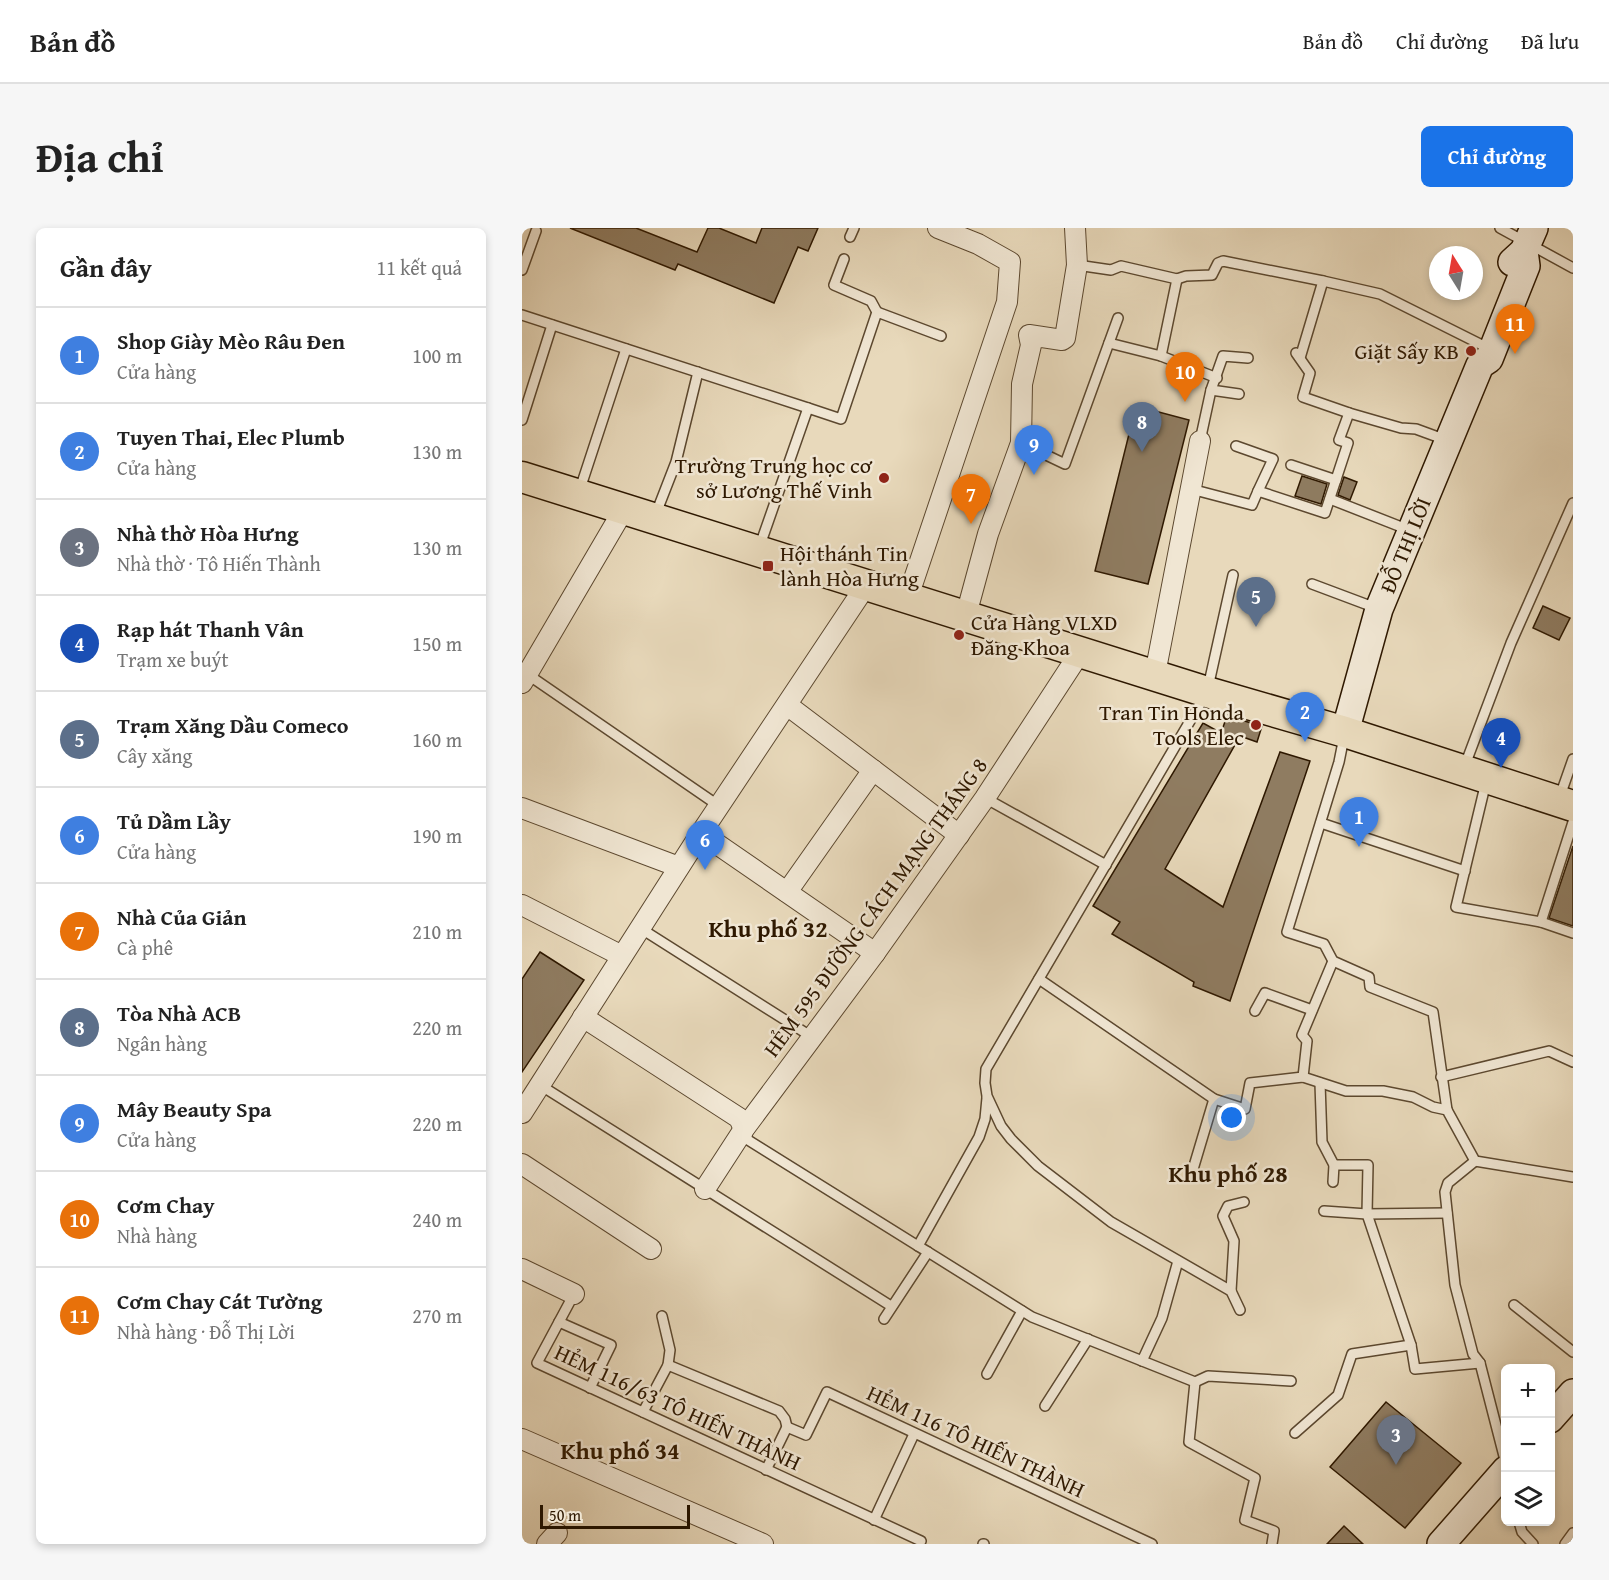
<!DOCTYPE html>
<html lang="vi">
<meta charset="utf-8">
<style>
body{margin:0;font-family:"Gentium Book Plus",serif;background:#f6f6f6;color:#222}
.controls{position:absolute;right:18px;bottom:18px;display:grid;overflow:hidden;border-radius:9px;box-shadow:0 3px 9px #0003}
.controls button{width:54px;height:54px;display:grid;place-items:center;padding:0;border:0;border-bottom:2px solid #e0e0e0;background:#fff;color:#222;font:30px sans-serif}
.compass{position:absolute;left:907px;top:18px;width:54px;height:54px;border-radius:50%;background:#fff;box-shadow:0 3px 9px #0003;rotate:349deg}
.scale{position:absolute;left:18px;bottom:15px;width:150px;box-sizing:border-box;padding-left:6px;border:3px solid #2e1800;border-top:0;font-size:16px;line-height:21px;white-space:nowrap;color:#2e1800;-webkit-text-stroke:4px #f0e6d3;paint-order:stroke}
.you{position:absolute;left:710px;top:890px;width:21px;height:21px;margin:-15px;border:4px solid #fff;border-radius:50%;background:#1a73e8;box-shadow:0 0 0 9px #1a73e833}
.badge{display:grid;place-items:center;width:39px;height:39px;border-radius:50%;background:#1a73e8;color:#fff;font-size:20px;font-weight:700}
.pin{position:absolute;translate:-50% -50px;filter:drop-shadow(0 2px 3px #0008)}
.pin::after{content:'';position:absolute;top:32px;width:21px;height:18px;background:inherit;clip-path:polygon(0 0,100% 0,50% 100%)}
.list{margin:0;padding:0;list-style:none}
h2{display:flex;justify-content:space-between;align-items:center;height:78px;margin:0;padding:0 24px;font-size:26px}
h2 small{font-size:20px;font-weight:400;color:#767676}
.list li{display:grid;grid-template-columns:39px 1fr auto;gap:18px;align-items:center;box-sizing:border-box;height:96px;padding:0 24px;border-top:2px solid #e0e0e0}
.list b{display:block;font-size:22px;white-space:nowrap}
.list p{margin:0;font-size:20px;white-space:nowrap;color:#767676}
.list em{font-size:20px;font-style:normal;color:#767676}
.icon{flex:none;width:33px;height:33px;fill:none;stroke:currentColor;stroke-width:2;stroke-linecap:round;stroke-linejoin:round}
.map{position:relative;flex:none;width:1051px;height:1316px;overflow:hidden;border-radius:9px}
header{display:flex;align-items:center;gap:36px;box-sizing:border-box;height:84px;padding:0 30px;background:#fff;border-bottom:2px solid #e0e0e0}
header strong{font-size:28px}
nav{display:flex;gap:33px;margin-inline-start:auto;font-size:21px}
.intro{display:flex;align-items:center;justify-content:space-between;box-sizing:border-box;height:144px;padding:0 36px}
h1{margin:0;font-size:42px}
.button{padding:15px 27px;border-radius:9px;background:#1a73e8;color:#fff;font-size:21px;font-weight:700}
main{display:flex;gap:36px;padding:0 36px}
aside{flex:1;background:#fff;border-radius:9px;box-shadow:0 3px 9px #0003}
.map>svg:first-child{display:block}
</style>
<header>
<strong>Bản đồ</strong>
<nav><a>Bản đồ</a><a>Chỉ đường</a><a>Đã lưu</a></nav>
</header>
<div class="intro"><h1>Địa chỉ</h1><a class="button">Chỉ đường</a></div>
<main>
<aside>
<h2>Gần đây<small>11 kết quả</small></h2>
<ul class="list">
<li><span class="badge" style="background:#3f7fe0">1</span><div><b>Shop Giày Mèo Râu Đen</b><p>Cửa hàng</p></div><em>100 m</em></li>
<li><span class="badge" style="background:#3f7fe0">2</span><div><b>Tuyen Thai, Elec Plumb</b><p>Cửa hàng</p></div><em>130 m</em></li>
<li><span class="badge" style="background:#6b7280">3</span><div><b>Nhà thờ Hòa Hưng</b><p>Nhà thờ · Tô Hiến Thành</p></div><em>130 m</em></li>
<li><span class="badge" style="background:#1a4fb4">4</span><div><b>Rạp hát Thanh Vân</b><p>Trạm xe buýt</p></div><em>150 m</em></li>
<li><span class="badge" style="background:#5c6f8a">5</span><div><b>Trạm Xăng Dầu Comeco</b><p>Cây xăng</p></div><em>160 m</em></li>
<li><span class="badge" style="background:#3f7fe0">6</span><div><b>Tủ Dầm Lầy</b><p>Cửa hàng</p></div><em>190 m</em></li>
<li><span class="badge" style="background:#e8710a">7</span><div><b>Nhà Của Giản</b><p>Cà phê</p></div><em>210 m</em></li>
<li><span class="badge" style="background:#5c6f8a">8</span><div><b>Tòa Nhà ACB</b><p>Ngân hàng</p></div><em>220 m</em></li>
<li><span class="badge" style="background:#3f7fe0">9</span><div><b>Mây Beauty Spa</b><p>Cửa hàng</p></div><em>220 m</em></li>
<li><span class="badge" style="background:#e8710a">10</span><div><b>Cơm Chay</b><p>Nhà hàng</p></div><em>240 m</em></li>
<li><span class="badge" style="background:#e8710a">11</span><div><b>Cơm Chay Cát Tường</b><p>Nhà hàng · Đỗ Thị Lời</p></div><em>270 m</em></li>
</ul>
</aside>
<div class="map">
<svg width="1051" height="1316" viewBox="0 0 1051 1316">
<rect width="100%" height="100%" fill="#e8d9bb"/>
<filter id="stains"><feTurbulence type="fractalNoise" baseFrequency=".00333" numOctaves="4"/><feColorMatrix values="0 0 0 0 .2 0 0 0 0 .09 0 0 0 0 .02 0 0 0 .5 -.17"/></filter>
<radialGradient id="worn" r=".72"><stop offset=".6" stop-color="#630" stop-opacity="0"/><stop offset="1" stop-color="#630" stop-opacity=".3"/></radialGradient>
<g fill="#8f7c61" stroke="#2e1800" stroke-width="1.5">
<path d="M 48,0 L 114,0 L 175,24 L 186,0 L 197,0 L 234,15 L 240,0 L 296,0 L 286,23 L 276,19 L 252,75 L 156,36 L 153,42 Z"/>
<path d="M 614,178 L 667,192 L 626,356 L 573,343 Z"/>
<path d="M 780,248 L 805,256 L 799,276 L 773,268 Z"/>
<path d="M 822,249 L 835,254 L 828,272 L 816,267 Z"/>
<path d="M 1021,378 L 1048,390 L 1037,412 L 1011,400 Z"/>
<path d="M 705,488 L 740,498 L 735,514 L 718,508 L 643,641 L 701,679 L 758,524 L 788,533 L 708,773 L 671,758 L 672,754 L 590,706 L 598,694 L 571,678 L 681,495 L 699,505 Z"/>
<path d="M 1051,618 L 1051,698 L 1027,690 Z"/>
<path d="M 18,724 L 62,752 L 0,844 L 0,751 Z"/>
<path d="M 864,1174 L 939,1235 L 883,1300 L 808,1239 Z"/>
<path d="M 822,1298 L 841,1316 L 805,1316 Z"/>
</g>
<g fill="none" stroke-linecap="round" stroke-linejoin="round">
<defs>
<g id="lane">
<path d="M 978,0 L 1051,40"/>
<path d="M 328,9 L 332,0"/>
<path d="M 322,31 L 312,57 L 349,73 L 355,84"/>
<path d="M 555,37 L 589,42 L 599,38 L 655,51 L 664,48 L 690,47 L 696,35 L 701,33 L 801,53 L 858,66 L 958,116"/>
<path d="M 0,42 L 14,3"/>
<path d="M 0,87 L 286,180"/>
<path d="M 587,115 L 639,128 L 655,51"/>
<path d="M 774,125 L 788,145 L 781,169 L 827,185 L 879,200 L 894,201 L 924,212"/>
<path d="M 639,128 L 695,150"/>
<path d="M 778,130 L 801,53"/>
<path d="M 689,162 L 717,166"/>
<path d="M 0,192 L 30,97"/>
<path d="M 678,213 L 689,162 L 701,128 L 726,130"/>
<path d="M 499,215 L 543,236 L 596,90"/>
<path d="M 714,218 L 751,231 L 736,263"/>
<path d="M 769,237 L 814,252"/>
<path d="M 669,261 L 730,277 L 736,263 L 803,285 L 826,215 L 817,212 L 827,185"/>
<path d="M 57,264 L 104,121"/>
<path d="M 808,271 L 887,302"/>
<path d="M 133,288 L 154,234 L 176,144"/>
<path d="M 237,320 L 286,180 L 319,191 L 355,84 L 419,108"/>
<path d="M 711,347 L 685,464 L 464,841 L 463,855 L 465,868 L 479,898 L 489,911 L 516,938 L 589,994 L 709,1063 L 718,1082"/>
<path d="M 790,356 L 854,380"/>
<path d="M 5,446 L 197,578"/>
<path d="M 822,509 L 817,534 L 765,704 L 802,716 L 811,733 L 847,749 L 848,759 L 911,784 L 925,882"/>
<path d="M 943,537 L 989,415 L 1051,275"/>
<path d="M 964,554 L 934,679 L 1019,694 L 1051,705"/>
<path d="M 1038,568 L 1051,531"/>
<path d="M 463,570 L 584,637"/>
<path d="M 799,595 L 943,643"/>
<path d="M 1019,694 L 1051,594"/>
<path d="M 118,700 L 290,809"/>
<path d="M 517,751 L 692,871 L 723,881 L 728,855 L 781,849 L 824,863 L 861,863 L 891,869 L 911,879 L 925,882 L 953,933 L 1051,949"/>
<path d="M 733,783 L 743,765 L 790,782"/>
<path d="M 781,849 L 785,813 L 780,807 L 811,733"/>
<path d="M 919,849 L 1027,823 L 1051,834"/>
<path d="M 798,855 L 800,914 L 812,937 L 811,954"/>
<path d="M 18,857 L 369,1078"/>
<path d="M 223,903 L 226,912 L 396,1018"/>
<path d="M 953,933 L 926,955 L 923,964 L 933,1057 L 951,1126 L 958,1135 L 984,1236"/>
<path d="M 812,937 L 846,937 L 845,986 L 889,1117"/>
<path d="M 669,948 L 692,871"/>
<path d="M 802,983 L 845,986 L 925,985"/>
<path d="M 406,1024 L 510,1089 L 673,1154 L 686,1148 L 769,1153"/>
<path d="M 709,1063 L 712,1013 L 701,988 L 706,978 L 722,974"/>
<path d="M 52,1066 L 15,1135 L 399,1313"/>
<path d="M 992,1077 L 1051,1124"/>
<path d="M 362,1091 L 406,1024 L 396,1018 L 457,909 L 463,891 L 465,870"/>
<path d="M 37,1094 L 89,1117 L 68,1160"/>
<path d="M 620,1133 L 640,1090 L 656,1033"/>
<path d="M 146,1137 L 257,1183 L 263,1191 L 265,1199"/>
<path d="M 465,1146 L 500,1083"/>
<path d="M 673,1154 L 667,1214 L 733,1250 L 723,1292 L 752,1303 L 750,1316"/>
<path d="M 523,1178 L 566,1111"/>
<path d="M 121,1184 L 146,1137 L 148,1122 L 140,1088"/>
<path d="M 773,1205 L 816,1167 L 830,1126 L 889,1117 L 893,1141 L 958,1135"/>
<path d="M 244,1242 L 265,1199 L 284,1207 L 305,1164 L 630,1316"/>
<path d="M 352,1292 L 392,1206"/>
<path d="M 997,1294 L 1000,1304 L 1011,1316"/>
<path d="M 461,1316 L 462,1316"/>
<path d="M 1043,1316 L 1051,1305"/>
</g>
<g id="street">
<path d="M 386,369 L 485,74 L 488,34 L 456,16 L 416,0"/>
<path d="M 444,387 L 466,306 L 499,215 L 500,156 L 509,117 L 507,107 L 540,112 L 543,110 L 555,37 L 553,0"/>
<path d="M 633,446 L 678,213"/>
<path d="M 0,455 L 102,281"/>
<path d="M 265,477 L 437,607"/>
<path d="M 0,580 L 157,639"/>
<path d="M 179,605 L 353,725"/>
<path d="M 265,664 L 351,542"/>
<path d="M 0,677 L 100,728"/>
<path d="M 61,789 L 217,890 L 222,901"/>
<path d="M 0,885 L 179,605 L 345,356"/>
<path d="M 0,936 L 129,1021"/>
<path d="M 183,961 L 222,901 L 353,725 L 463,570 L 559,423"/>
<path d="M 0,1041 L 52,1066"/>
<path d="M 0,1211 L 241,1316"/>
<path d="M 25,1316 L 35,1305"/>
</g>
<g id="secondary">
<path d="M 990,34 L 1002,23 L 1012,0"/>
<path d="M 823,504 L 857,381 L 958,137 L 967,131 L 1004,38 L 1002,23"/>
<path d="M 1028,1191 L 1051,1165"/>
<path d="M 919,1316 L 984,1242"/>
</g>
<path id="primary" d="M 0,249 L 685,464 L 823,504 L 1051,578"/>
</defs>
<use href="#lane" stroke="#5c482f" stroke-width="12"/>
<use href="#street" stroke="#5c482f" stroke-width="22"/>
<use href="#secondary" stroke="#2e1800" stroke-width="30"/>
<use href="#primary" stroke="#2e1800" stroke-width="33"/>
<use href="#lane" stroke="#f0e6d3" stroke-width="9"/>
<use href="#street" stroke="#f0e6d3" stroke-width="20"/>
<use href="#secondary" stroke="#f0e6d3" stroke-width="27"/>
<use href="#primary" stroke="#e8d9bb" stroke-width="30"/>
</g>
<g fill="#8f2418" stroke="#f0e6d3" stroke-width="2">
<circle cx="949" cy="123" r="6"/>
<circle cx="362" cy="250" r="6"/>
<rect x="240" y="332" width="12" height="12" rx="3"/>
<circle cx="437" cy="407" r="6"/>
<circle cx="734" cy="497" r="6"/>
</g>
<g text-anchor="middle" stroke-width="5" stroke-linejoin="round" paint-order="stroke">
<g font-size="22" fill="#2e1800" stroke="#f0e6d3" text-anchor="end">
<text x="937" y="131">Giặt Sấy KB</text>
<text x="350" y="245">Trường Trung học cơ<tspan x="350" dy="25">sở Lương Thế Vinh</tspan></text>
<text x="258" y="333" text-anchor="start">Hội thánh Tin<tspan x="258" dy="25">lành Hòa Hưng</tspan></text>
<text x="449" y="402" text-anchor="start">Cửa Hàng VLXD<tspan x="449" dy="25">Đăng Khoa</tspan></text>
<text x="722" y="492">Tran Tin Honda<tspan x="722" dy="25">Tools Elec</tspan></text>
</g>
<g font-size="22" fill="#2e1800" stroke="#f0e6d3">
<text transform="translate(883 317) rotate(-68)" y="8">ĐỖ THỊ LỜI</text>
<text transform="translate(353 679) rotate(-54)" y="8">HẺM 595 ĐƯỜNG CÁCH MẠNG THÁNG 8</text>
<text transform="translate(156 1179) rotate(25)" y="8">HẺM 116/63 TÔ HIẾN THÀNH</text>
<text transform="translate(454 1213) rotate(25)" y="8">HẺM 116 TÔ HIẾN THÀNH</text>
</g>
<g font-size="24" font-weight="bold" fill="#2e1800" stroke="#f0e6d3">
<text x="246" y="709">Khu phố 32</text>
<text x="706" y="954">Khu phố 28</text>
<text x="98" y="1231">Khu phố 34</text>
</g>
</g>
<rect width="100%" height="100%" filter="url(#stains)"/>
<rect width="100%" height="100%" fill="url(#worn)"/>
</svg>
<div class="controls">
<button>+</button>
<button>−</button>
<button><svg class="icon" aria-label="layers" viewBox="0 0 24 24"><path d="M12 4l9 5-9 5-9-5zM3 14l9 5 9-5"/></svg></button>
</div>
<svg class="compass" viewBox="-18 -18 36 36"><path d="M0-13l5 13h-10z" fill="#e53935"/><path d="M0 13l5-13h-10z" fill="#767676"/></svg>
<div class="scale">50 m</div>
<div class="you"></div>
<div class="pin badge" style="left:837px;top:619px;background:#3f7fe0">1</div>
<div class="pin badge" style="left:783px;top:514px;background:#3f7fe0">2</div>
<div class="pin badge" style="left:874px;top:1237px;background:#6b7280">3</div>
<div class="pin badge" style="left:979px;top:540px;background:#1a4fb4">4</div>
<div class="pin badge" style="left:734px;top:399px;background:#5c6f8a">5</div>
<div class="pin badge" style="left:183px;top:642px;background:#3f7fe0">6</div>
<div class="pin badge" style="left:449px;top:296px;background:#e8710a">7</div>
<div class="pin badge" style="left:620px;top:224px;background:#5c6f8a">8</div>
<div class="pin badge" style="left:512px;top:247px;background:#3f7fe0">9</div>
<div class="pin badge" style="left:663px;top:174px;background:#e8710a">10</div>
<div class="pin badge" style="left:993px;top:126px;background:#e8710a">11</div>
</div>
</main>
